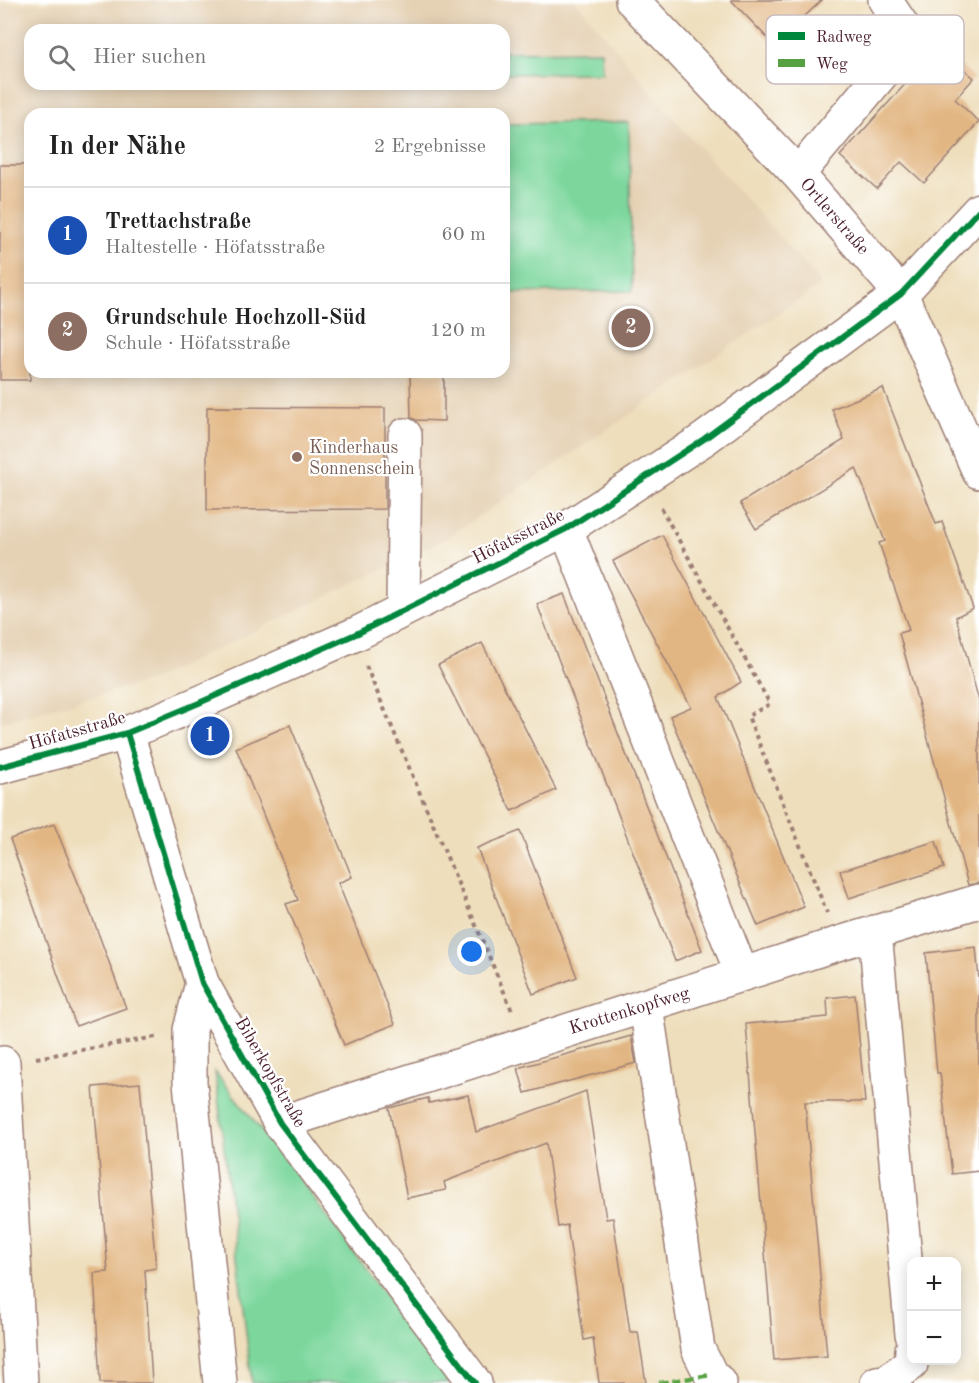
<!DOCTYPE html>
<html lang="de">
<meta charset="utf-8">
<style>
body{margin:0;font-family:"Old Standard TT",serif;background:#f2f2f2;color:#222}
.controls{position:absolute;right:18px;bottom:18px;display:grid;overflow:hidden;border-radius:12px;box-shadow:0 3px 15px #0003}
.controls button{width:54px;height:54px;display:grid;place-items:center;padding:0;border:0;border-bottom:2px solid #e0e0e0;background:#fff;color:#222;font:30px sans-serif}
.you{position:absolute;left:472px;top:952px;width:21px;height:21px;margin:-15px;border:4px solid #fff;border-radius:50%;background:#1a73e8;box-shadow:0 0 0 9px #1a73e833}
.badge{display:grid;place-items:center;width:39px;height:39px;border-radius:50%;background:#b45309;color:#fff;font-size:20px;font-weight:700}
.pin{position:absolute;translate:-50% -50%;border:3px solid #fff;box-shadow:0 2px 6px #0006}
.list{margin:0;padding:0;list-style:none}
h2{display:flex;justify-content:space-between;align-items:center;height:78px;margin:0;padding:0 24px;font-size:26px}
h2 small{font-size:20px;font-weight:400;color:#767676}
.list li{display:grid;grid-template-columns:39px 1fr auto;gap:18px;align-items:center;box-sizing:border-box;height:96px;padding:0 24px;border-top:2px solid #e0e0e0}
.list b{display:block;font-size:22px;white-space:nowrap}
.list p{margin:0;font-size:20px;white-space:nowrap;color:#767676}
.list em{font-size:20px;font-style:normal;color:#767676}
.icon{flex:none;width:33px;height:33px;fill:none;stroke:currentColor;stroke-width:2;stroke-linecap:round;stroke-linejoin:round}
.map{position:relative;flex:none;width:979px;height:1383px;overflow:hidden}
.search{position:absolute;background:#fff;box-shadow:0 3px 15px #0003;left:24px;top:24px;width:486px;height:66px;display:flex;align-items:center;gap:15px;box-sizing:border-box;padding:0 21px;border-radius:18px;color:#767676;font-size:22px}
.panel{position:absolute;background:#fff;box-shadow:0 3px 15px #0003;left:24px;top:108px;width:486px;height:270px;border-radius:18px}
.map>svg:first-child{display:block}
</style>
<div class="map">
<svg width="979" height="1383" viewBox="0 0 979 1383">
<rect width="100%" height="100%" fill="#fff"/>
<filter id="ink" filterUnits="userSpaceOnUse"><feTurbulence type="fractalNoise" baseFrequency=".0167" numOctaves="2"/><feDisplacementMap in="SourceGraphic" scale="12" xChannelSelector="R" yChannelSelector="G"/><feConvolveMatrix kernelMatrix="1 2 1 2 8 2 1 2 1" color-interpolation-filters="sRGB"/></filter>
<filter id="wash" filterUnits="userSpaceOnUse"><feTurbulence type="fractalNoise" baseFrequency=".008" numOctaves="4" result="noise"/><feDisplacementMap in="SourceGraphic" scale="24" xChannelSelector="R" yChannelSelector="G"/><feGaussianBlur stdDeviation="1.35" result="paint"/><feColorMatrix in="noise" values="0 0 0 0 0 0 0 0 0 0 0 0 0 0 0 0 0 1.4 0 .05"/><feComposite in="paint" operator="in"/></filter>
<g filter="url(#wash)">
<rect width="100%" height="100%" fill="#eedebc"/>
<path fill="#e5d1b4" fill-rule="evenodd" d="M 150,0 L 575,0 L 672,117 L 822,284 L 444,540 L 150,681 L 0,722 L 0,5 ZM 30,30 L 504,30 L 504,84 L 30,84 ZM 30,114 L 504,114 L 504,372 L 30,372 Z"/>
<g fill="#7dd79d" stroke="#647b64" stroke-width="1.5">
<path d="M 601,51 L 602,73 L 504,74 L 504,52 Z"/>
<path d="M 629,122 L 632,291 L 504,293 L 504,124 Z"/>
<path d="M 215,1072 L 296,1174 L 450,1383 L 252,1383 Z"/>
</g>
<g id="blocks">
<g fill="#e2b682">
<path d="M 731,0 L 822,0 L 774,45 Z"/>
<path d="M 939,47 L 974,78 L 955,99 L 979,122 L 924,183 L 901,162 L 877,189 L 840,156 Z"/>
<rect x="0" y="165" width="30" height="215"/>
<path d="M 444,372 L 444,421 L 416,420 L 411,418 L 410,373 Z"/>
<path d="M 883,388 L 936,524 L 942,522 L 973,608 L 956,617 L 979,701 L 979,883 L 968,885 L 899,633 L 909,630 L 879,543 L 885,541 L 856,468 L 756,529 L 740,503 L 844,440 L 832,409 Z"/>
<path d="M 207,407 L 385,408 L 385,509 L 207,510 Z"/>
<path d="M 662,535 L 741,682 L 718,697 L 804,907 L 758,926 L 670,716 L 691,707 L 613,561 Z"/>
<path d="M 564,594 L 702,950 L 675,961 L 537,604 Z"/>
<path d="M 482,643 L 556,790 L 512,811 L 438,665 Z"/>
<path d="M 290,725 L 352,877 L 338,883 L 395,1024 L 344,1045 L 286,904 L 298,900 L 236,748 Z"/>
<path d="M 54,824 L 93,919 L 126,1008 L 76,1026 L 10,839 Z"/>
<path d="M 520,831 L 577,977 L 533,994 L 477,848 Z"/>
<path d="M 936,841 L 944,868 L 849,898 L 840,871 Z"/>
<path d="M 976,947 L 979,980 L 979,1171 L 952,1174 L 940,1073 L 937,1073 L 926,953 Z"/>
<path d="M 855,995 L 865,1102 L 805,1102 L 827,1356 L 774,1360 L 746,1024 L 828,1017 L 827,998 Z"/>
<path d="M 631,1036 L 636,1063 L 525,1093 L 518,1068 Z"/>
<path d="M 140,1083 L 156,1268 L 145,1270 L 152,1383 L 100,1383 L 94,1273 L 108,1272 L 93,1087 Z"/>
<path d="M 586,1091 L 606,1219 L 613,1218 L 630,1332 L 638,1332 L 646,1383 L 599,1383 L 593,1338 L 584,1340 L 567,1225 L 558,1227 L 546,1143 L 444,1182 L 446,1190 L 407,1198 L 389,1108 L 428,1098 L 429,1103 L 468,1095 L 476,1132 Z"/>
</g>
</g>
</g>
<g filter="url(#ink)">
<use href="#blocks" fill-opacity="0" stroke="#9c7e74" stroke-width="1.5"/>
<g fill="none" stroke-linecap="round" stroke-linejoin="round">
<defs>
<g id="minor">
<path d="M 632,0 L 798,174 L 901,294 L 979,472"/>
<path d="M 798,174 L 911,39 L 885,0"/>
<path d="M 566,529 L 742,974"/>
<path d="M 403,610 L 405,435"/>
<path d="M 127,733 L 202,983 L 280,1123 L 475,1383"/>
<path d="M 0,767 L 127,733 L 199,703 L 358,633 L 566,529 L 704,439 L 901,294 L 979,210"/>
<path d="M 875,932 L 912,1334"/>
<path d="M 202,983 L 190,1030 L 190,1082 L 220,1383"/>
<path d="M 646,1006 L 698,1349 L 711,1375 L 720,1383"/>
<path d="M 0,1064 L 3,1063 L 21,1383"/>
<path d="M 280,1123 L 840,943 L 979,901"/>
<path d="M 877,1383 L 886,1382 L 911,1364 L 912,1350"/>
</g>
</defs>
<use href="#minor" stroke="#9c7e74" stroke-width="36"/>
<g stroke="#9c7e74" stroke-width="4" stroke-dasharray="4.5 4.5" stroke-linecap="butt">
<path d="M 661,508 L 770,704 L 748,716 L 827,913"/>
<path d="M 366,666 L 513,1013"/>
<path d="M 36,1058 L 156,1037"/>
</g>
<use href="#minor" stroke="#fff" stroke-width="33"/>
<path stroke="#56a243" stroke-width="4.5" stroke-dasharray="9 4.5" stroke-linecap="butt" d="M 659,1383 L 711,1375"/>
<defs>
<g id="cycleway">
<path d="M 127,733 L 202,983 L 280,1123 L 475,1383"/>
<path d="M 0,767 L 127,733 L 199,703 L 358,633 L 566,529 L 704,439 L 901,294 L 979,210"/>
</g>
</defs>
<use href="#cycleway" stroke="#fff" stroke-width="10"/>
<use href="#cycleway" stroke="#00873e" stroke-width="6"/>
</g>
</g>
<circle fill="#8d6e63" stroke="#fff" stroke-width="2" cx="297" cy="457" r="6"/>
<g text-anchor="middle" stroke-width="4.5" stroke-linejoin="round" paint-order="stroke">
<g font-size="18" fill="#4a1f2b" stroke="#fff">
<text transform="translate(835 216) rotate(49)" y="6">Ortlerstraße</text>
<text transform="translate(518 536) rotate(-27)" y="6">Höfatsstraße</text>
<text transform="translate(77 730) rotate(-16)" y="6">Höfatsstraße</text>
<text transform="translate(629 1010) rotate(-17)" y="6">Krottenkopfweg</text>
<text transform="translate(271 1072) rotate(60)" y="6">Biberkopfstraße</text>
</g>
<g font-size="18" fill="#785e54" stroke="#fff" text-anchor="start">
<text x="309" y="453">Kinderhaus<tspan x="309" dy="21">Sonnenschein</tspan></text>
</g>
</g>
<rect x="766" y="15" width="198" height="69" rx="9" fill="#fff" stroke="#c9bcbf" stroke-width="1.5"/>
<rect x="778" y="32" width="27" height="8" fill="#00873e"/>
<rect x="778" y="59" width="27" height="8" fill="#56a243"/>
<g font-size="16" fill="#4a1f2b">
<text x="816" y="42">Radweg</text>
<text x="816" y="69">Weg</text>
</g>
</svg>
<div class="controls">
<button>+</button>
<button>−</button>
</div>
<div class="you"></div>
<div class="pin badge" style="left:210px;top:736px;background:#1a4fb4">1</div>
<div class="pin badge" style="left:631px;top:328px;background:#8d6e63">2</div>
<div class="search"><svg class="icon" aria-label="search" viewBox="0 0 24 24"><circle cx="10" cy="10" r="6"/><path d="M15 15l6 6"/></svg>Hier suchen</div>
<section class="panel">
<h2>In der Nähe<small>2 Ergebnisse</small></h2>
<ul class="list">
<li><span class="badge" style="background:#1a4fb4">1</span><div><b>Trettachstraße</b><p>Haltestelle · Höfatsstraße</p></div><em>60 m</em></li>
<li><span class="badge" style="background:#8d6e63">2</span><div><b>Grundschule Hochzoll-Süd</b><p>Schule · Höfatsstraße</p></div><em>120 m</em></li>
</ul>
</section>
</div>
